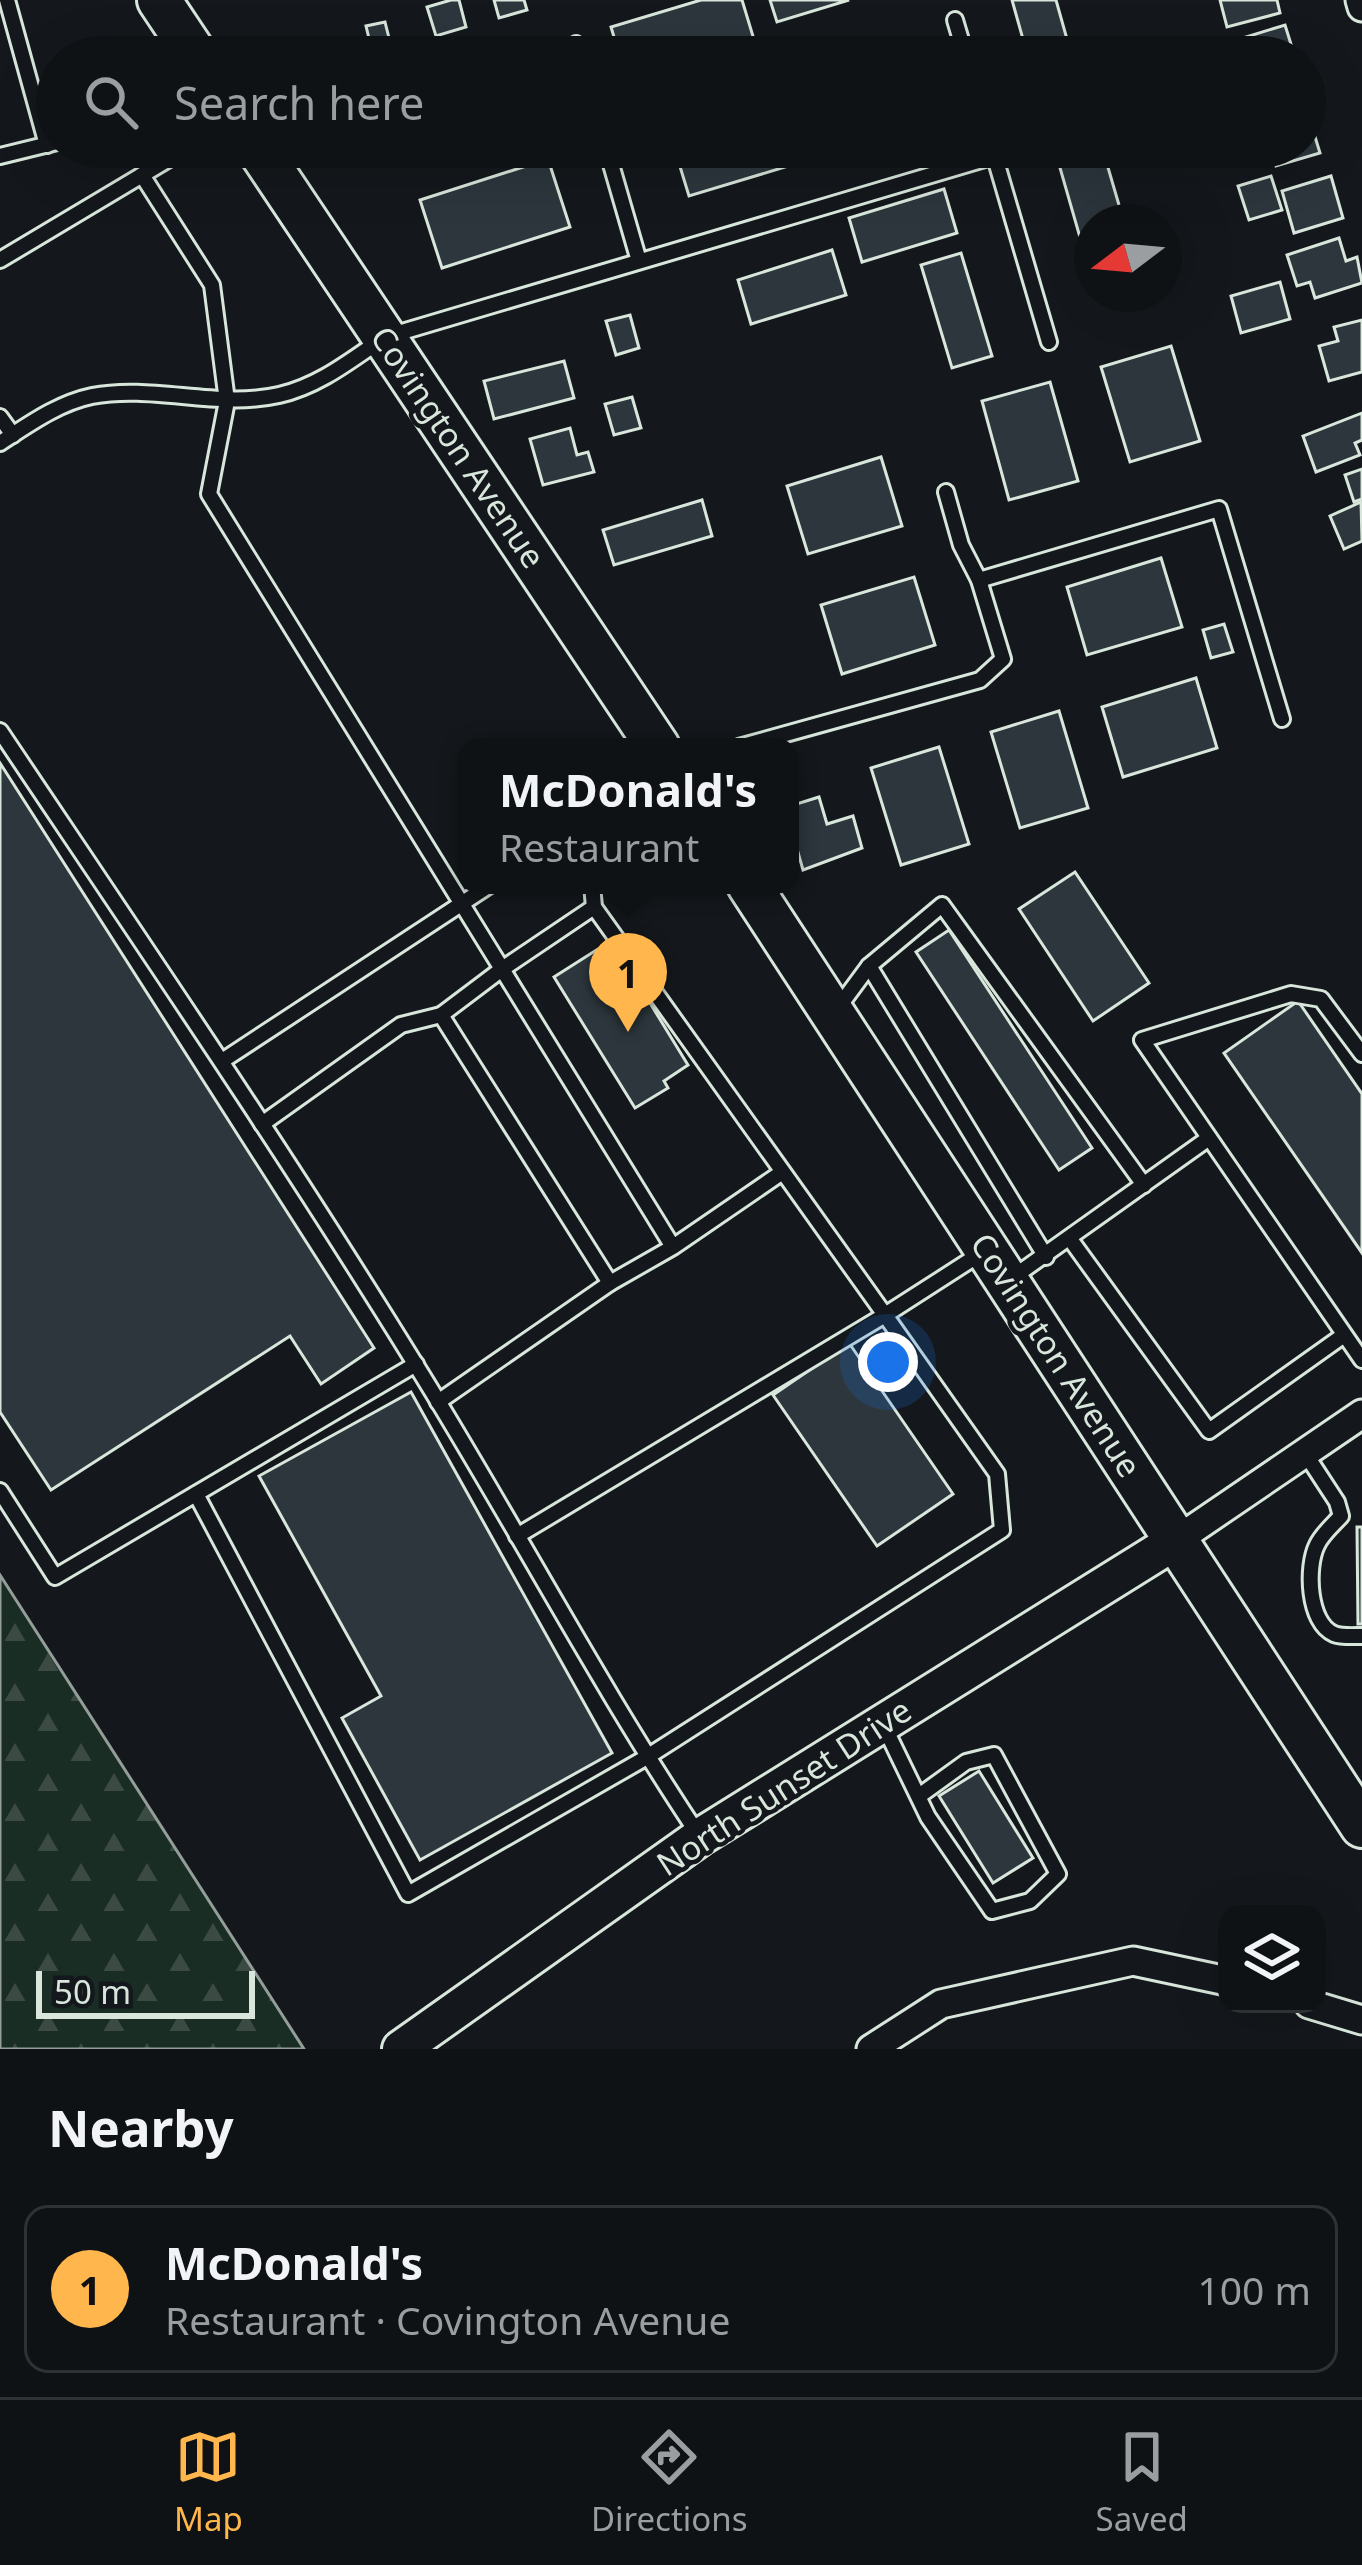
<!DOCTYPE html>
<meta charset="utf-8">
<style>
body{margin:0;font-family:"Noto Sans",sans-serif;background:#1d2022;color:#f1f3f6}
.controls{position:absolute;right:36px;bottom:36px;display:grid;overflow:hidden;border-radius:24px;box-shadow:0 12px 48px #0002}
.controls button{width:108px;height:108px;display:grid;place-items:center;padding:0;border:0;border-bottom:3px solid #2f3234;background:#0f1215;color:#f1f3f6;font:60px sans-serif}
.compass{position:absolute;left:1074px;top:204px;width:108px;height:108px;border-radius:50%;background:#0f1215;box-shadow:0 12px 48px #0002;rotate:254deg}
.scale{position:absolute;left:36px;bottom:30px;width:219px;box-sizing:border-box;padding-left:12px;border:6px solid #d8e6dc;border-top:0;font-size:33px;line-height:42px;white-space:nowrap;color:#d8e6dc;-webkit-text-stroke:9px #14181c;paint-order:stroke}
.you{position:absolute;left:888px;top:1362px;width:42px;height:42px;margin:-30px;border:9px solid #fff;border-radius:50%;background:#1a73e8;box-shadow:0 0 0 18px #1a73e833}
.badge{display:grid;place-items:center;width:78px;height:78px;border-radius:50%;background:#ffb74d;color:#111;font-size:39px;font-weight:700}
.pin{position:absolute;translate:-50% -99px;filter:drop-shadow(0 3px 6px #0008)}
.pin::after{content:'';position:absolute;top:63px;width:42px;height:36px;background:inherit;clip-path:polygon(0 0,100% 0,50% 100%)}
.popup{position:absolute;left:457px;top:738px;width:342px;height:156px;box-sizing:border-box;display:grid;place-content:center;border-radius:24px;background:#0f1215;filter:drop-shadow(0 3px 9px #0005);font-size:39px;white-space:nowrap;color:#9b9ea0}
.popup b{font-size:45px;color:#f1f3f6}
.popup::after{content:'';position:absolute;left:50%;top:100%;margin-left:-24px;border:24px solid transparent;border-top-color:#0f1215}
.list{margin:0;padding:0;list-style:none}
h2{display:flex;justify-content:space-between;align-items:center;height:156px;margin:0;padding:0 48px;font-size:51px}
h2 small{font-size:39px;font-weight:400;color:#9b9ea0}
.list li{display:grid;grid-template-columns:78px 1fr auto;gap:36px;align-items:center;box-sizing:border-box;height:168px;margin:0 24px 24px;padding:0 24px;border:3px solid #2f3234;border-radius:24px}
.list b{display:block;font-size:45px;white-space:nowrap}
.list p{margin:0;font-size:39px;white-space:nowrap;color:#9b9ea0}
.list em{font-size:39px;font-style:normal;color:#9b9ea0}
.icon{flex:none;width:66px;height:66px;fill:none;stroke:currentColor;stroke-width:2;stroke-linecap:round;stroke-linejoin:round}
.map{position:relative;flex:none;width:1362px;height:2049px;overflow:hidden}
.search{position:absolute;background:#0f1215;box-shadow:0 12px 48px #0002;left:36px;right:36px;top:36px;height:132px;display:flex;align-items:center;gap:30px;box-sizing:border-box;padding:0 42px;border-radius:66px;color:#9b9ea0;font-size:45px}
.sheet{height:348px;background:#0f1215}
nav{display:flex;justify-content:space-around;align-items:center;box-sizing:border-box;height:168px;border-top:3px solid #2f3234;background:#0f1215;font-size:33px;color:#9b9ea0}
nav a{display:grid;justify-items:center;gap:6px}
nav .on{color:#ffb74d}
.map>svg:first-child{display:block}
</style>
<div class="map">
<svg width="1362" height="2049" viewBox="0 0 1362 2049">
<defs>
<pattern id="forest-firs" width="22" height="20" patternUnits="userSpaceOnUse" patternTransform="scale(3)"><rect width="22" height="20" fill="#1a2d24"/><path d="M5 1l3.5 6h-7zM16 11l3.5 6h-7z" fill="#3b4b43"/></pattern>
</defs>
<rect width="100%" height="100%" fill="#14181c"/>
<path fill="url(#forest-firs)" stroke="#939e99" stroke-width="3" d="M 0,1575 L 304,2049 L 0,2049 Z"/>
<g fill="#2c363c" stroke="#d8e6dc" stroke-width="3">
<path d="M 451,0 L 459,0 L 466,27 L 436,36 L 427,7 Z"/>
<path d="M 494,0 L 524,0 L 527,10 L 499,18 Z"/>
<path d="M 701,0 L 742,0 L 759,56 L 620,57 L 611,27 Z"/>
<path d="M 770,0 L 849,0 L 777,22 Z"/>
<path d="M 1012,0 L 1056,0 L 1072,57 L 1028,57 Z"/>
<path d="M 1220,0 L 1277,0 L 1280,13 L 1227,27 Z"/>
<path d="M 385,22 L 392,50 L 373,55 L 366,26 Z"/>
<path d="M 1285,25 L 1295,57 L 1252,57 L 1246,37 Z"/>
<path d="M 1305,104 L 1320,153 L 1276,166 L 1270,147 L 1305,147 Z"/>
<path d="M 407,147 L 458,147 L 411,162 Z"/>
<path d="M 674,147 L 779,147 L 785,167 L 689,196 Z"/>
<path d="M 1054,147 L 1102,147 L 1124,222 L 1092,222 L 1092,279 Z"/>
<path d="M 548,159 L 570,227 L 442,268 L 420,200 Z"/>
<path d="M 1271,176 L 1282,210 L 1249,220 L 1238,186 Z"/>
<path d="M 1331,176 L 1343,218 L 1294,233 L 1282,191 Z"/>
<path d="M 944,189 L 957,233 L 862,262 L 849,218 Z"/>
<path d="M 1339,238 L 1346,261 L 1357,257 L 1362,283 L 1315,298 L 1310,282 L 1297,286 L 1287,255 Z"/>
<path d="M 832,250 L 846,295 L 751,324 L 738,280 Z"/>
<path d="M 961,253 L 992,356 L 952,368 L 921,265 Z"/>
<path d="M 1280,282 L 1290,319 L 1241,333 L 1231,296 Z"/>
<path d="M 630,315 L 639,348 L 616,355 L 606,321 Z"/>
<path d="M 1362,320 L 1362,372 L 1329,381 L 1319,346 L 1338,341 L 1334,327 Z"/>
<path d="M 1171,346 L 1200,441 L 1130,462 L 1101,367 Z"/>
<path d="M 564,361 L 574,398 L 494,419 L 484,381 Z"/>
<path d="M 1050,382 L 1078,481 L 1009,500 L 982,401 Z"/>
<path d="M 632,397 L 641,428 L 614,435 L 605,404 Z"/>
<path d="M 1362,413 L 1362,440 L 1355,443 L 1360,455 L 1316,472 L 1303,436 Z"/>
<path d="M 570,428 L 577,455 L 588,452 L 594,472 L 543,485 L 530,439 Z"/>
<path d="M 881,457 L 902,526 L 808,554 L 787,486 Z"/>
<path d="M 1362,469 L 1362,499 L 1354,502 L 1345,475 Z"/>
<path d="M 702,500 L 712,536 L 614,565 L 603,530 Z"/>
<path d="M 1361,502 L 1362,541 L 1344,549 L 1330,516 Z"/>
<path d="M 1161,558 L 1182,627 L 1087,655 L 1067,587 Z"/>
<path d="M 914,577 L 935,645 L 842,674 L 821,605 Z"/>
<path d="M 1224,624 L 1233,652 L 1211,658 L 1203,630 Z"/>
<path d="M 1196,678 L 1217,748 L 1123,777 L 1102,707 Z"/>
<path d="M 1059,711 L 1088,808 L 1020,828 L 991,732 Z"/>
<path d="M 939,747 L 969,844 L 901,865 L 871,768 Z"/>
<path d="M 0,763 L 374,1348 L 321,1384 L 290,1336 L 51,1490 L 0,1412 Z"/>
<path d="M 819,797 L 827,824 L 853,816 L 862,848 L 803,870 L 790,824 L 790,806 Z"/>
<path d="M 1075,872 L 1149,983 L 1093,1021 L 1019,909 Z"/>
<path d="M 949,930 L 1092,1148 L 1059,1170 L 916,952 Z"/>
<path d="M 598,949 L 628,998 L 642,990 L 688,1065 L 664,1081 L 668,1088 L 635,1108 L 554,977 Z"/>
<path d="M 1298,1001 L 1362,1094 L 1362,1253 L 1224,1053 Z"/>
<path d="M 849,1343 L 953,1494 L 877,1546 L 773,1395 Z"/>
<path d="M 411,1392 L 612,1753 L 420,1860 L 342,1718 L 381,1696 L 259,1476 Z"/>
<path d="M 1357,1527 L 1362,1527 L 1362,1624 L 1358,1624 Z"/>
<path d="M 979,1771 L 1033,1858 L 993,1883 L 939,1796 Z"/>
</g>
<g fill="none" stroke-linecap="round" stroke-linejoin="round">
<defs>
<g id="lane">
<path d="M 7,0 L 47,145"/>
<path d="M 955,20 L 966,57"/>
<path d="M 576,44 L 580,57"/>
<path d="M 606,147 L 639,261"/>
<path d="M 993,151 L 1049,342"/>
<path d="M 0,156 L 57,142"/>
<path d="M 142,175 L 212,285 L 227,401 L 209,494 L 502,969 L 594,907"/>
<path d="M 0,260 L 189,147"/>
<path d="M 0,417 L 13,435"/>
<path d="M 0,443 C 28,425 58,403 92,396 C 153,384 217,409 279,395 C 319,386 351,360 385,337 L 995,156"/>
<path d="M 979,580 L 1219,509 L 1282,719"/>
<path d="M 0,731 C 140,940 282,1148 414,1362 C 512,1519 597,1683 700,1837"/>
<path d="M 739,747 L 980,680 L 1003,659 L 979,580 L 961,545 L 946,492"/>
<path d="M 869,966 L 1046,1257"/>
<path d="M 838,1008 L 869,966 L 942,905 L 1144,1185"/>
<path d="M 1362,1054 L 1321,999 L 1291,994 L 1142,1040 L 1362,1360"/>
<path d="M 222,1061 L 490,885"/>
<path d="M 262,1124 L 401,1025 L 441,1015"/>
<path d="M 1070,1239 L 1209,1431 L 1344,1335"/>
<path d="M 673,1247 L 502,969 L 441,1015 L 610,1283 L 673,1247 L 781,1173"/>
<path d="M 1012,1278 L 1209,1138"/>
<path d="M 438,1402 L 610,1283"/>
<path d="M 1305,1453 L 1337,1502 L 1341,1516 C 1333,1525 1322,1534 1317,1545 C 1306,1567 1308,1623 1334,1634 C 1341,1637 1353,1636 1362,1636"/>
<path d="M 0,1491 L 55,1577 L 416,1364"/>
<path d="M 196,1494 L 408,1894 L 647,1757 L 1002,1530 L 997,1474 L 885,1315 L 980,1254"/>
<path d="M 517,1536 L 885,1315 L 594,907 L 592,885"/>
<path d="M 885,1728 L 928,1817 L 992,1911 L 1030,1901 L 1058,1874 L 994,1755 L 966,1762 L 919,1796"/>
</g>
<g id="street">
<path d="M 1360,0 L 1362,7"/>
<path d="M 1177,1540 L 1362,1414"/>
<path d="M 1309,2004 L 1362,2020"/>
<path d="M 871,2049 L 941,2004 L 1133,1961 L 1227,1981"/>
</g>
<path id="secondary" d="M 401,2049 L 700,1837 L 1177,1540"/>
<g id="primary">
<path d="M 159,0 L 197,57"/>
<path d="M 257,147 L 658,747"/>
<path d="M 749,885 L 1362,1826"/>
</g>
</defs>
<use href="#lane" stroke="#d8e6dc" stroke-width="20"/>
<use href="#street" stroke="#d8e6dc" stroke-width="33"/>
<use href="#secondary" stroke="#d8e6dc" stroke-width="42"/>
<use href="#primary" stroke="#d8e6dc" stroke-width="48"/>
<use href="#lane" stroke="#14181c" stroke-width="14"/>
<use href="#street" stroke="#14181c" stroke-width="27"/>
<use href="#secondary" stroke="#14181c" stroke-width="36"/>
<use href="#primary" stroke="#14181c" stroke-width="42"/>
</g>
<g text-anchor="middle" stroke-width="9" stroke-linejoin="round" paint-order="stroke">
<g font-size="33" fill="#d8e6dc" stroke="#14181c">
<text transform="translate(458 447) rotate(56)" y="12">Covington Avenue</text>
<text transform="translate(1056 1355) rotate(57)" y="12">Covington Avenue</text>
<text transform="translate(784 1787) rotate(-33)" y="12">North Sunset Drive</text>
</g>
</g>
</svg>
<div class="controls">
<button><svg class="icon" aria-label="layers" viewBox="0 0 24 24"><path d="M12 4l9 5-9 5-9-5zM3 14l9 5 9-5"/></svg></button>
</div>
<svg class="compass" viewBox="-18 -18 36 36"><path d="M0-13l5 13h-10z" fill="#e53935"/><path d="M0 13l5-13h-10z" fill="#9b9ea0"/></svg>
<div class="scale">50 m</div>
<div class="you"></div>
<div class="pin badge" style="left:628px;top:1032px">1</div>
<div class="popup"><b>McDonald's</b>Restaurant</div>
<div class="search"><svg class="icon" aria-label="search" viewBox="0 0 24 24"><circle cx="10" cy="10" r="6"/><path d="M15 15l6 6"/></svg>Search here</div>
</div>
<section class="sheet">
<h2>Nearby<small></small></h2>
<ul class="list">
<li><span class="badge">1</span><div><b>McDonald's</b><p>Restaurant · Covington Avenue</p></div><em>100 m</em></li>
</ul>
</section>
<nav>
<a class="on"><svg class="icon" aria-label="map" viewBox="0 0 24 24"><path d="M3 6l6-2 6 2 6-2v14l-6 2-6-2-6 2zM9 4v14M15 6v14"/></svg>Map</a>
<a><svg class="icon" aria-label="directions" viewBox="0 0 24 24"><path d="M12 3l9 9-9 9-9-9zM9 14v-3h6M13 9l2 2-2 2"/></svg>Directions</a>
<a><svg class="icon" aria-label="saved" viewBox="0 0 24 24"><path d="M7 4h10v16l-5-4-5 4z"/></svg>Saved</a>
</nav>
